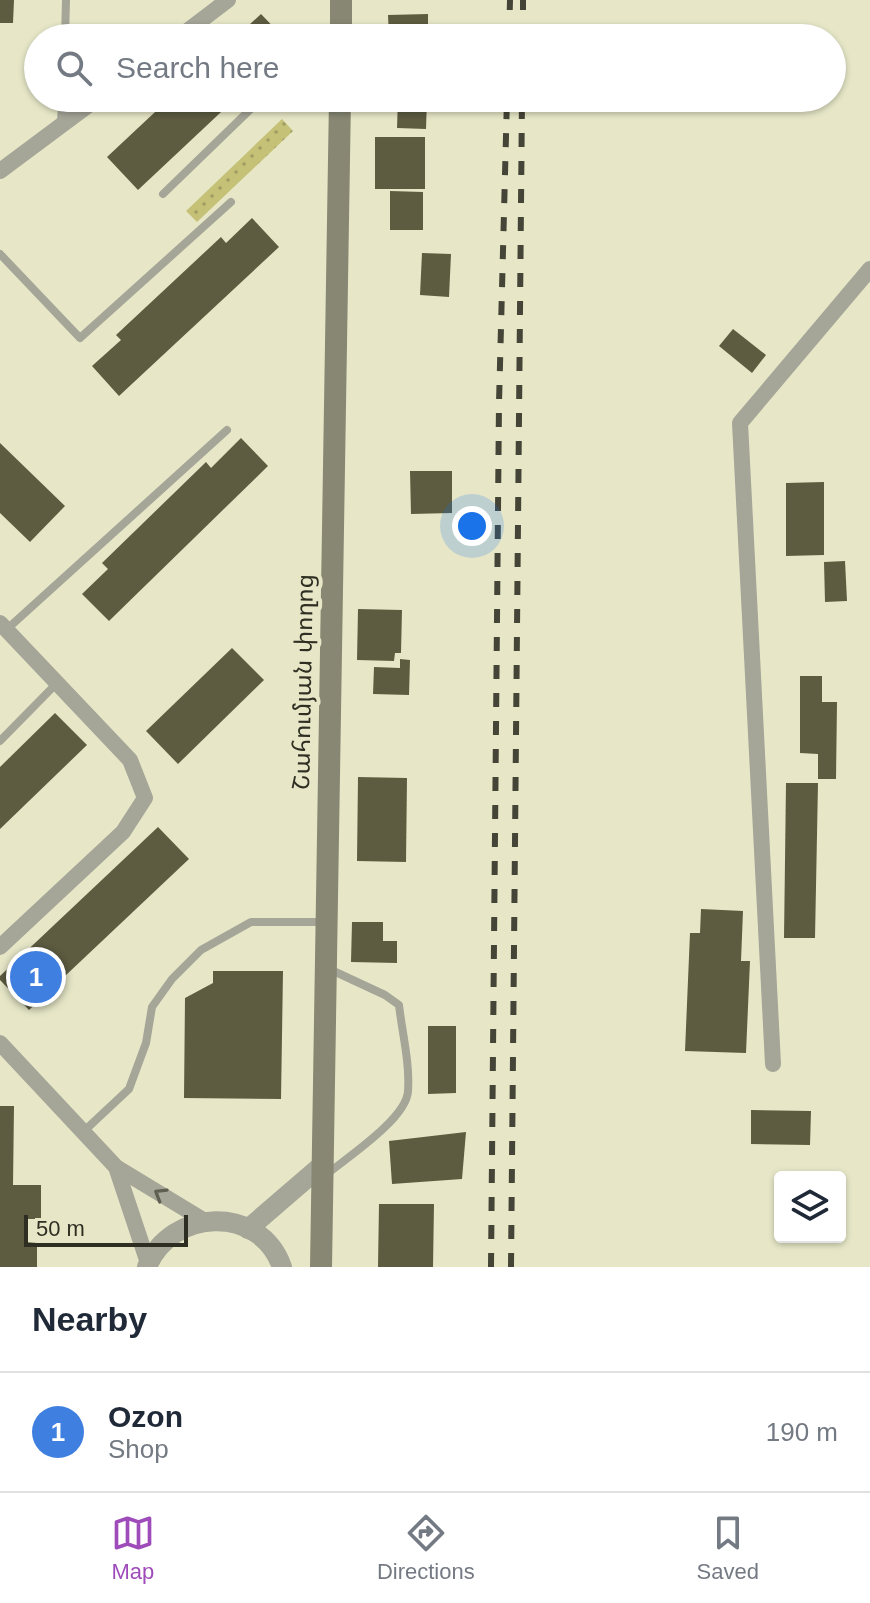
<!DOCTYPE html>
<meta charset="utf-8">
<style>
body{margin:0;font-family:Helvetica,"Noto Sans Armenian",sans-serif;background:#f2f2f3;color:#1f2937}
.controls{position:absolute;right:24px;bottom:24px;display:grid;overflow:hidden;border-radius:8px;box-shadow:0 2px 6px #0004}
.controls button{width:72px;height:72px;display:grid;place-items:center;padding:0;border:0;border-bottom:2px solid #e0e1e3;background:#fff;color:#1f2937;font:40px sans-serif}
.scale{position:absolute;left:24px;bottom:20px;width:164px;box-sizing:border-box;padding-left:8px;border:4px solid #2e2e22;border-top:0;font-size:22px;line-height:28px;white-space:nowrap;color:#2e2e22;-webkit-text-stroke:6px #e7e7c8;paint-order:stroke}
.you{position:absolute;left:472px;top:526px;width:28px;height:28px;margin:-20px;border:6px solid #fff;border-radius:50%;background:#1a73e8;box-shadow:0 0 0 12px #1a73e833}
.badge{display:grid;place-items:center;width:52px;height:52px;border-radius:50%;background:#9f4cbb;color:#fff;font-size:26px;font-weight:700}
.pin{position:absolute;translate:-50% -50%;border:4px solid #fff;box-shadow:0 2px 8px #0006}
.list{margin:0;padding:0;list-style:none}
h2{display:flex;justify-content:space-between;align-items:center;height:104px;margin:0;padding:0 32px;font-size:34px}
h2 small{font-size:26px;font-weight:400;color:#747a83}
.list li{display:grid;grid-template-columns:52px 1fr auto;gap:24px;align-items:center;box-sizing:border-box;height:120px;padding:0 32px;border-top:2px solid #e0e1e3}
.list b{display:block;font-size:30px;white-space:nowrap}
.list p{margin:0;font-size:26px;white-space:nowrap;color:#747a83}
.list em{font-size:26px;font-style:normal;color:#747a83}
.icon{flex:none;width:44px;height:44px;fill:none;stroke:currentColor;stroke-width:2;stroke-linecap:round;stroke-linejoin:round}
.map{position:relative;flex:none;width:870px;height:1267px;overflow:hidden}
.search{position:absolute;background:#fff;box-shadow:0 2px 6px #0004;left:24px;right:24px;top:24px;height:88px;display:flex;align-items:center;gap:20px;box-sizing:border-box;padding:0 28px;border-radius:44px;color:#747a83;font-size:30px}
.sheet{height:224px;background:#fff}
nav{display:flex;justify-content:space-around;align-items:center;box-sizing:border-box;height:112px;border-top:2px solid #e0e1e3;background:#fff;font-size:22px;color:#747a83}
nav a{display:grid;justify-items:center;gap:4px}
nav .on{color:#9f4cbb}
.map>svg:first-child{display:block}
</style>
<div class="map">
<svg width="870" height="1267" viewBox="0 0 870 1267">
<defs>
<pattern id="green-dots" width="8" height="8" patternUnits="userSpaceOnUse" patternTransform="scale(2)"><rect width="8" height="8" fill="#c5c278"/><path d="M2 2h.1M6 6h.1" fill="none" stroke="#a09e62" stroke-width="1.8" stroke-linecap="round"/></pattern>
</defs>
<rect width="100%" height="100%" fill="#e7e7c8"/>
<path fill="url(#green-dots)" d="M 282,119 L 293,131 L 197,222 L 186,211 Z"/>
<g fill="#5d5c41">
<path d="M 0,0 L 14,0 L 13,23 L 0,23 Z"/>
<path d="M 261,14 L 284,38 L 235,38 Z"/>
<path d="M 428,14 L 428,38 L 389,38 L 388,15 Z"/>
<path d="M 170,98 L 236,98 L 138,190 L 107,157 Z"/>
<path d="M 398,98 L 427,98 L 426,129 L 397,128 Z"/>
<rect x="375" y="137" width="50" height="52"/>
<path d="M 390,191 L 423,192 L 423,230 L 390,230 Z"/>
<path d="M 252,218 L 279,247 L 119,396 L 92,366 L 121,340 L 116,335 L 221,237 L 226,243 Z"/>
<path d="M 422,253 L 451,254 L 449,297 L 420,295 Z"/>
<path d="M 733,329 L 766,355 L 752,373 L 719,346 Z"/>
<path d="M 241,438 L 268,466 L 109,621 L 82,594 L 108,569 L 102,563 L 206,462 L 211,468 Z"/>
<path d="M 0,443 L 65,506 L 30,542 L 0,513 Z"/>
<path d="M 410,471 L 452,471 L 452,513 L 411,514 Z"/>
<path d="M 824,482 L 824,555 L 786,556 L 786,483 Z"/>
<path d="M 845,561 L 847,601 L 825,602 L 824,562 Z"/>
<path d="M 358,609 L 402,610 L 401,653 L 395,653 L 394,661 L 357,660 Z"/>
<path d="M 232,648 L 264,680 L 178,764 L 146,731 Z"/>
<path d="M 400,659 L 410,660 L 409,695 L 373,694 L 374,667 L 400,668 Z"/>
<path d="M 800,676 L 822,676 L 822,702 L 837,702 L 836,779 L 818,779 L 818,754 L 800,753 Z"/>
<path d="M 55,713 L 87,745 L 0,829 L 0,767 Z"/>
<path d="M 358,777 L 407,778 L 406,862 L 357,861 Z"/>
<path d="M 786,783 L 818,783 L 815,938 L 784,938 Z"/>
<path d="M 158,827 L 189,859 L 29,1010 L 0,980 L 0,976 Z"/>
<path d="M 701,909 L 743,911 L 741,961 L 750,961 L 746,1053 L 685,1051 L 690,933 L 700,933 Z"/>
<path d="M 352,922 L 383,922 L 383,941 L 397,941 L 397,963 L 351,962 Z"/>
<path d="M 213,971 L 283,971 L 281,1099 L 184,1098 L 185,998 L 213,983 Z"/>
<path d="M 428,1026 L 456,1026 L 456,1093 L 428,1094 Z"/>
<path d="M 0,1106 L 14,1106 L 13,1185 L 41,1185 L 41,1219 L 26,1219 L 26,1242 L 37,1243 L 37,1267 L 0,1267 Z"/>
<path d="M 751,1110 L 811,1111 L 810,1145 L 751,1144 Z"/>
<path d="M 466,1132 L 462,1179 L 392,1184 L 389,1141 Z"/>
<path d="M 379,1204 L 434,1204 L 433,1267 L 378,1267 Z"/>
</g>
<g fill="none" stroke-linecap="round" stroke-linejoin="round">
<g stroke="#a5a598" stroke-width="8">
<path d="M 65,38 L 66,0"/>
<path d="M 324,38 L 338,25"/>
<path d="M 61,126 L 62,98"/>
<path d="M 163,194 L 262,98"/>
<path d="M 0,254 L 80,338 L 231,202"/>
<path d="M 6,630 L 227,430"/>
<path d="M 0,741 L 57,683"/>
<path d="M 83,1132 L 129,1089 L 146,1043 L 152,1007 L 172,979 L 201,950 L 251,922 L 324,922"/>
<path d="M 327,1174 C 348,1157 407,1118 408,1091 C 410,1063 402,1032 399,1005 L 385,995 L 327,968"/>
</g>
<g stroke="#a5a598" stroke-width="16">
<path d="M 178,38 L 228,0"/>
<path d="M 0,171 L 98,98"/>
<path d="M 0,623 L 130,760 L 145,798 L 123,832 L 0,947"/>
<path d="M 0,1043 L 116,1167 L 205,1221"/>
<path d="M 773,1064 L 740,423 L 870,269"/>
<path d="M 116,1167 L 148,1263"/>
</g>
<g stroke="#a5a598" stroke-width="20">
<path d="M 248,1229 L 321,1166"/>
<path d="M 147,1267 C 171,1208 260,1204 282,1267"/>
</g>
<g stroke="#878773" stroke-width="22">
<path d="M 341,0 L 341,38"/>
<path d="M 321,1267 L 340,98"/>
</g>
<g stroke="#454537" stroke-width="6" stroke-dasharray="14 14" stroke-linecap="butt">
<path d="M 509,38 L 510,0"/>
<path d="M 523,38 L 523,0"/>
<path d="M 491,1267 L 499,403 L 507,98"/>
<path d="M 511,1267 L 522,98"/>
</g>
</g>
<defs><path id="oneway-chevron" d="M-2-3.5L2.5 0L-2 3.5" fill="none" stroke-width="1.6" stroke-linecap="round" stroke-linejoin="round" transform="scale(2)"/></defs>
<use stroke="#5e5e51" href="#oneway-chevron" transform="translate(160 1194) rotate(-149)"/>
<g text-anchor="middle" stroke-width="8" stroke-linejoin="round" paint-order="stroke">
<g font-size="24" fill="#2e2e22" stroke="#e7e7c8">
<text transform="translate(303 682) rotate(-89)" y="8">Շահումյան փողոց</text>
</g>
</g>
</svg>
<div class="controls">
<button><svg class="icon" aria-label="layers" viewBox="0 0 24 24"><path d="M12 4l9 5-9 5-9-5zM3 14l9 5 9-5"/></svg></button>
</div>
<div class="scale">50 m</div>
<div class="you"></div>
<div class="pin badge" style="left:36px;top:977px;background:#3f7fe0">1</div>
<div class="search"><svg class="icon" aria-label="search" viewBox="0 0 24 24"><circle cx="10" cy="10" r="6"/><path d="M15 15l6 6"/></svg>Search here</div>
</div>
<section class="sheet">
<h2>Nearby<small></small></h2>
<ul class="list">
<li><span class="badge" style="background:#3f7fe0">1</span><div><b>Ozon</b><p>Shop</p></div><em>190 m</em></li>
</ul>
</section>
<nav>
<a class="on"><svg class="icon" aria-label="map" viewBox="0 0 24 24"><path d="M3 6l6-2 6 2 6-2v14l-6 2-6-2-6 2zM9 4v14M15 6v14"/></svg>Map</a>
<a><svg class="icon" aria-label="directions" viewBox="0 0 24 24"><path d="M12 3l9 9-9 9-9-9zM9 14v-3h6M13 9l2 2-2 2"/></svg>Directions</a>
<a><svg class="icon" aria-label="saved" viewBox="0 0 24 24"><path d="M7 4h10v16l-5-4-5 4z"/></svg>Saved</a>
</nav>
